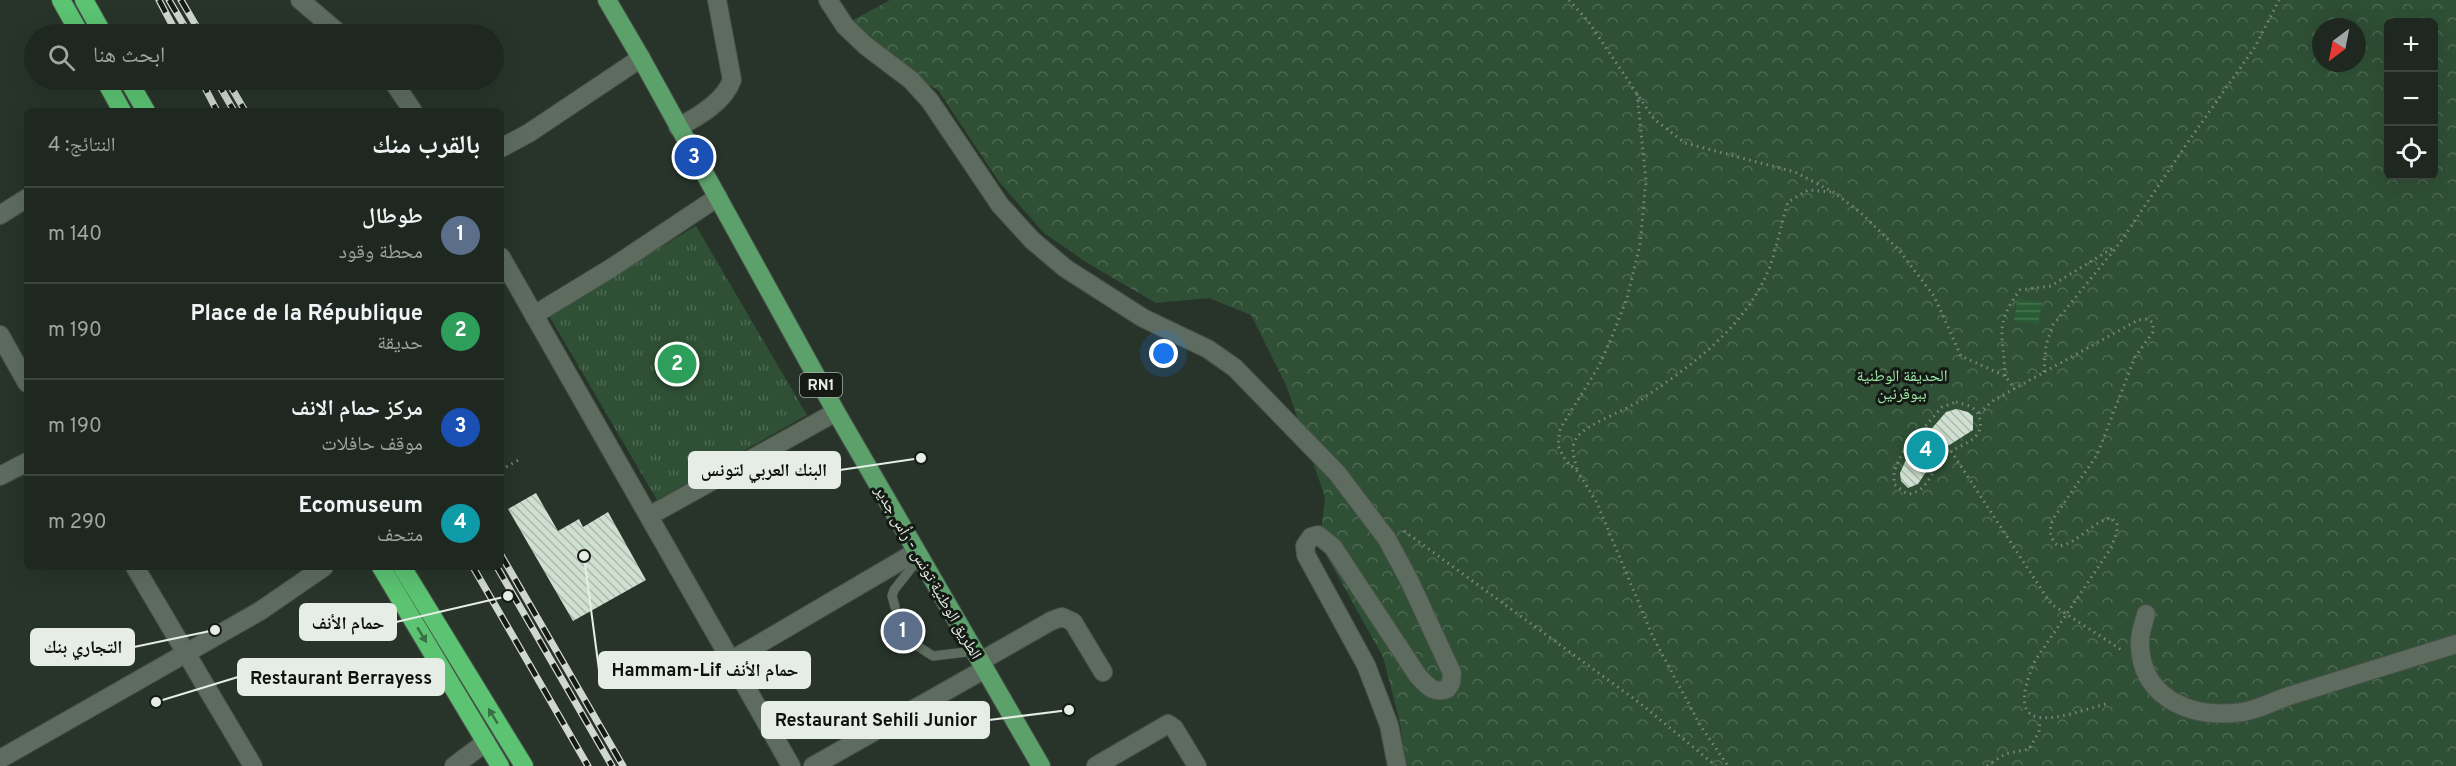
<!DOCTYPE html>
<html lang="ar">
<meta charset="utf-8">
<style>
body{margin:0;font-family:Overpass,"Noto Naskh Arabic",sans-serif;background:#262f29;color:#f1f3f6;direction:rtl}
.controls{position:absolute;right:18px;top:18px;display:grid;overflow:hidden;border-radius:9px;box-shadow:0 6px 24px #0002}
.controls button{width:54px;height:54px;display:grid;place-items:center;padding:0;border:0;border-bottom:2px solid #3c443e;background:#1e2720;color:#f1f3f6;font:30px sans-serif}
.compass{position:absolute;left:2312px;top:18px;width:54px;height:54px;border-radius:50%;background:#1e2720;box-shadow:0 6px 24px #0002;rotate:212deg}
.you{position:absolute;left:1164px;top:354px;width:21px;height:21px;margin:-15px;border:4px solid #fff;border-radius:50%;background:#1a73e8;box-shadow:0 0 0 9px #1a73e833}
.badge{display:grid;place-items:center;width:39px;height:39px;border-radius:50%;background:#f489f0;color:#fff;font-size:20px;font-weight:700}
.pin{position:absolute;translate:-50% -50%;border:3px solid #fff;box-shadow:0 2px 6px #0006}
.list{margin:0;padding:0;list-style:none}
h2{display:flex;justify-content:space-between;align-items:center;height:78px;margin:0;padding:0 24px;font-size:26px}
h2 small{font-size:20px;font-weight:400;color:#a1a5a5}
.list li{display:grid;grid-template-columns:39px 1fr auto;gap:18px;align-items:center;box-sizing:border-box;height:96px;padding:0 24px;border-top:2px solid #3c443e}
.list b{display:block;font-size:22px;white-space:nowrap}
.list p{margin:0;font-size:20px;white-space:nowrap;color:#a1a5a5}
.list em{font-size:20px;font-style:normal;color:#a1a5a5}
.icon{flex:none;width:33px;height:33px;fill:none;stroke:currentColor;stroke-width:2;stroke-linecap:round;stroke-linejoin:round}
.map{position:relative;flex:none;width:2456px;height:766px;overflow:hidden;direction:ltr}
.search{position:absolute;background:#1e2720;box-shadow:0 6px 24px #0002;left:24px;top:24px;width:480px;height:66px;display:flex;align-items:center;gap:15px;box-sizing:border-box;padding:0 21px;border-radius:33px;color:#a1a5a5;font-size:22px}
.panel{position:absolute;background:#1e2720;box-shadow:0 6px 24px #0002;left:24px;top:108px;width:480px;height:462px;border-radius:9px;direction:rtl}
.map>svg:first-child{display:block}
</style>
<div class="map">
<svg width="2456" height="766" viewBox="0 0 2456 766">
<defs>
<pattern id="forest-crowns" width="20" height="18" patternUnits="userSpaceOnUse" patternTransform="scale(1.5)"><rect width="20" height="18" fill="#2f5035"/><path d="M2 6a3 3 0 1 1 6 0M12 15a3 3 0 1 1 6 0" fill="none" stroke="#4d6a52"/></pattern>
<pattern id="park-tufts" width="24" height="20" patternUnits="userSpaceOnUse" patternTransform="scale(1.5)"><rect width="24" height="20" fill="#2f5035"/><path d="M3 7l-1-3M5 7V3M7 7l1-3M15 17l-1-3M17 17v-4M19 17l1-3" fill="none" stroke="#4d6a52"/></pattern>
<pattern id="water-rules" width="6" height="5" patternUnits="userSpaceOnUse" patternTransform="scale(1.5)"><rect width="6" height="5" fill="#285c33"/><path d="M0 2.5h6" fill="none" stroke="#477451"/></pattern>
<pattern id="building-back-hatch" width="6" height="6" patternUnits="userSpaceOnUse" patternTransform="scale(1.5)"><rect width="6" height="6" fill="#cfdfd0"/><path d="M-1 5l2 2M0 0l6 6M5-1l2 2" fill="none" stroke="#acb9ad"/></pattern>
</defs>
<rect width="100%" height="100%" fill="#28342a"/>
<path fill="url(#forest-crowns)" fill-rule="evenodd" d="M 890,0 L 2456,0 L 2456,766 L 1406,766 L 1400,723 L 1383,657 L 1320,544 L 1325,497 L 1286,385 L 1251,315 L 1209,298 L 1156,303 L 1089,264 L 1044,233 L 1000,183 L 938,90 L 899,67 L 851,21 ZM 2388,22 L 2434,22 L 2434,176 L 2388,176 ZM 2321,27 L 2357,27 L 2357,63 L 2321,63 Z"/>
<path fill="url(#park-tufts)" d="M 696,226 L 807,415 L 657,500 L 548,314 Z"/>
<path fill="url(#water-rules)" d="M 2018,298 L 2042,303 L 2038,324 L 2014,320 Z"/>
<g fill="url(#building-back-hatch)">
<path d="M 1956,409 L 1968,412 L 1973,416 L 1973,430 L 1940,451 L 1918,484 L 1908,488 L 1901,481 L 1900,473 L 1913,444 L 1927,434 L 1946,412 Z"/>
<path d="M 536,493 L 558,531 L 579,519 L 583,527 L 608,512 L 646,580 L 573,621 L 508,509 Z"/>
</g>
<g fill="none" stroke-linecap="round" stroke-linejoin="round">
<defs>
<g id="lane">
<path d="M 895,607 L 892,596 L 894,590 L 920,557"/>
<path d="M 919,647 L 933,656 L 975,651"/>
</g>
<g id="street">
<path d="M 300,0 L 340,34"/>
<path d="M 828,0 L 845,26 L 866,46 L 911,80 L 930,101 L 1000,205 L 1032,240 L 1065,268 L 1143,318 L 1208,349 L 1235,368 L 1337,473 L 1387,539 L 1409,580 L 1452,673 L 1451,683 L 1447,689 C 1433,694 1428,686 1418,676 L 1333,547 L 1318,535 L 1311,537 L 1305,546 L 1306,555 L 1366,665 L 1389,725 L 1397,766"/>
<path d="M 392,80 L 413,111"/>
<path d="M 678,127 C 698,117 724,102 732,80 L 717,0"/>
<path d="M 501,148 L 529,133 L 641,58"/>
<path d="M 0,215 L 27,198"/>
<path d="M 501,257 L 791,766"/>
<path d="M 534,315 L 613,267 L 718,197"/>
<path d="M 0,335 L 27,383"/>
<path d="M 0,476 L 27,462"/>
<path d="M 649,516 L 836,412"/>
<path d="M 135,567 L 253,766"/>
<path d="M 2146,614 C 2144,623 2140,632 2140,641 C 2139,695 2186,717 2234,713 C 2255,712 2275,700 2295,694 C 2349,677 2402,661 2456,644"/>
<path d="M 730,661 L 916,552"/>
<path d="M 981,661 L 1051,621 L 1062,617 L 1073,622 L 1103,672"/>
<path d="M 0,759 L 260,611 L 324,567"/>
<path d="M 454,766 L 486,742"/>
<path d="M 813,766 L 985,669"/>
<path d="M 1096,766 L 1168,724 L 1174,728 L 1197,766"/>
</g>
<path id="primary" d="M 607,0 L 641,58 L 836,412 L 1041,766"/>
<g id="highway">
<path d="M 61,0 L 80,34"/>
<path d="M 84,0 L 103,34"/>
<path d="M 105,80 L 122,111"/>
<path d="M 128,80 L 146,111"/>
<path d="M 381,567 L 500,766"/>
<path d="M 402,567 L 524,766"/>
</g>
</defs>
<use href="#lane" stroke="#475249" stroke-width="10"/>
<use href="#street" stroke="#475249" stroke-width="20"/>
<use href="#primary" stroke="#475249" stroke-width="20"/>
<use href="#highway" stroke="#475249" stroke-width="20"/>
<g stroke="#7b857c" stroke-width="3" stroke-dasharray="1.5 4.5" stroke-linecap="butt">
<path d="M 1569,0 L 1588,21 L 1654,119 L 1685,143 L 1795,172 L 1833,192 L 1860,212 L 1898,249 L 1934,296 L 1961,356 L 2005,376 L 2015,389"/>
<path d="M 1637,94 L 1646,180 L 1640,245 L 1627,298 L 1613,334 L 1599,366 L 1560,429 L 1558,446 L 1566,461 L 1578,472 L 1597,503 L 1653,637 L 1700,725 L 1728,766"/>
<path d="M 2044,372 L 2046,345 L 2053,325 L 2119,244 L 2188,142 L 2255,47 L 2279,0"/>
<path d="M 2005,376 C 2004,335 1993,326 2020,290 L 2051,286 L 2116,246"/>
<path d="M 1956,402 C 1967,405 1978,407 1980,420 C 1984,443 1956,444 1944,457 C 1931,470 1928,493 1907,494 L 1894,484 L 1894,471 L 1908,441 L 1922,430 L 1942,407 Z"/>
<path d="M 1979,413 L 1994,400 L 2138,320 L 2148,319 L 2153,323 L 2153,332 L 2135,357 L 2097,455 L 2053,519 C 2049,531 2049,537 2058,546 C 2078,544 2091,522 2111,518 L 2117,523 L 2117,532 L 2111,548 L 2035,661 C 1999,743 2062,716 2109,703"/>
<path d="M 1951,451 L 2051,604 L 2123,651"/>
<path d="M 1577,469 C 1574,457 1569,445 1579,435 C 1591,422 1623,412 1639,401 C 1691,366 1744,329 1769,269 C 1777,248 1781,224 1788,202 L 1808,190 L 1831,192"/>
<path d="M 501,470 L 520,459"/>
<path d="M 1404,531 L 1641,704 L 1716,766"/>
<path d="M 1987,766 L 2005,754 L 2029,749 L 2039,732 L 2040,720"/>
</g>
<use href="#lane" stroke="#5e6c60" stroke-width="9"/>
<use href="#street" stroke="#5e6c60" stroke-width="18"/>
<use href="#primary" stroke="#5ca06b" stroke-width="18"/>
<use href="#highway" stroke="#5bc372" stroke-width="18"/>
<defs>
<g id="rail">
<path d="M 159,0 L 177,34"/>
<path d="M 169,0 L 189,34"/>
<path d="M 181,0 L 201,34"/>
<path d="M 201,80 L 217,111"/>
<path d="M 216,80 L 234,111"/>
<path d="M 227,80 L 245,111"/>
<path d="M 501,555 L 623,766"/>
<path d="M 473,567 L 588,766"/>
<path d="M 497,567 L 612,766"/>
</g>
</defs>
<use href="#rail" stroke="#cfd7d0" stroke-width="7"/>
<use href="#rail" stroke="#151a15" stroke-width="4.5" stroke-dasharray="14" stroke-linecap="butt"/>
</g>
<defs><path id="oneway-solid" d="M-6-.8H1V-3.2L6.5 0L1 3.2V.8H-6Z" transform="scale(1.5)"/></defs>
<g fill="#386e44">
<use href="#oneway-solid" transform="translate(422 635) rotate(59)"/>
<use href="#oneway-solid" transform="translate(493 716) rotate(-121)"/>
</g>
<g text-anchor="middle" stroke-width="6" stroke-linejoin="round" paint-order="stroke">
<rect fill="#151a15" stroke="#a7aea7" stroke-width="1.5" x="800" y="373" width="42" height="24" rx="4.5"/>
<g font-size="15" font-weight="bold" fill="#e5ede6">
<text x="821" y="390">RN1</text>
</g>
<g font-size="16" fill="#9deaaa" stroke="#151a15">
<text x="1902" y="381">الحديقة الوطنية<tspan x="1902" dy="18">ببوقرنين</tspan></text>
</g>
<g font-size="16" fill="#e5ede6" stroke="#151a15">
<text transform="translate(929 572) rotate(60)" y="6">الطريق الوطنية تونس - رأس جدير</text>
</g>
</g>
<path fill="none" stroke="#e5ede6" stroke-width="2" d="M921 458L840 470M508 596L396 622M215 630L134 647M584 556L599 670M156 702L238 677M1069 710L989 720"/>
<g fill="#e5ede6" stroke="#151a15" stroke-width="2">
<circle cx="921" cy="458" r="6"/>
<circle cx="508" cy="596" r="6"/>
<circle cx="215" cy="630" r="6"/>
<circle cx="584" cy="556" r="6"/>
<circle cx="156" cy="702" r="6"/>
<circle cx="1069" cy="710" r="6"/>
</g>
<g fill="#e5ede6" stroke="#e5ede6" stroke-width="2">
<rect x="689" y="452" width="151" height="36" rx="6"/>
<rect x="300" y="604" width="96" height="36" rx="6"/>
<rect x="31" y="629" width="103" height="36" rx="6"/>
<rect x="599" y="652" width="211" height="36" rx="6"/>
<rect x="238" y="659" width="206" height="36" rx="6"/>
<rect x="762" y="702" width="227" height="36" rx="6"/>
</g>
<g font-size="18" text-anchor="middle" font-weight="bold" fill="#111">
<text x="764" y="476">البنك العربي لتونس</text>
<text x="348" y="629">حمام الأنف</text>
<text x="83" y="653">التجاري بنك</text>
<text x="705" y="676">Hammam-Lif حمام الأنف</text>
<text x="341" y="684">Restaurant Berrayess</text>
<text x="876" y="726">Restaurant Sehili Junior</text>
</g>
</svg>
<div class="controls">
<button>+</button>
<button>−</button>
<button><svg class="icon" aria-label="locate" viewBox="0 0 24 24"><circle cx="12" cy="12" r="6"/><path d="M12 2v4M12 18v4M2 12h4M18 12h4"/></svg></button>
</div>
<svg class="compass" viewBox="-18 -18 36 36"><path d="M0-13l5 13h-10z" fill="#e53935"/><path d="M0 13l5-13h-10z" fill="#a1a5a5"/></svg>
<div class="you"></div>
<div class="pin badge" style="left:903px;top:631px;background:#5c6f8a">1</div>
<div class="pin badge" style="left:677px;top:364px;background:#2e9e5b">2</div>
<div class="pin badge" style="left:694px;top:157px;background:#1a4fb4">3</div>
<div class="pin badge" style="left:1926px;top:450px;background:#0f9aa8">4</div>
<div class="search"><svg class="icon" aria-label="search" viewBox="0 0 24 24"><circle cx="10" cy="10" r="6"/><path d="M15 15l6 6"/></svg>ابحث هنا</div>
<section class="panel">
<h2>بالقرب منك<small>النتائج: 4</small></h2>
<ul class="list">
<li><span class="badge" style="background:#5c6f8a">1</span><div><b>طوطال</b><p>محطة وقود</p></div><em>140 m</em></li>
<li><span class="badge" style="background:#2e9e5b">2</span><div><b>Place de la République</b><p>حديقة</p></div><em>190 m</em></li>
<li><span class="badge" style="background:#1a4fb4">3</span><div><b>مركز حمام الانف</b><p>موقف حافلات</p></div><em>190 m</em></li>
<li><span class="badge" style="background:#0f9aa8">4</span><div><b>Ecomuseum</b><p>متحف</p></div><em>290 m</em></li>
</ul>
</section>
</div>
